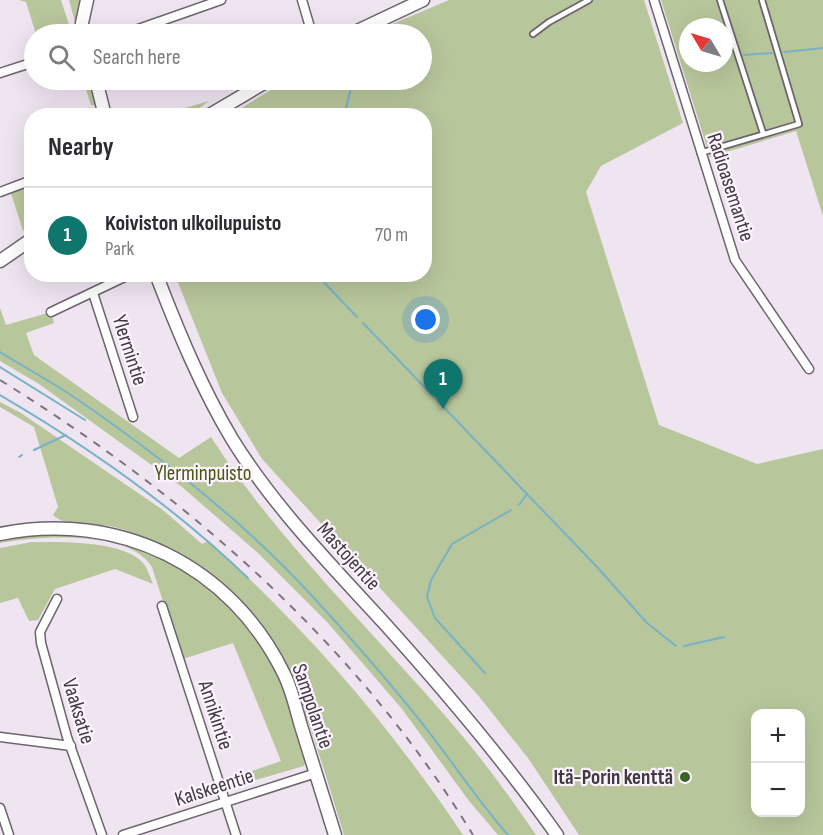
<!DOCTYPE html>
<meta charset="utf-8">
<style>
body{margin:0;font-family:"Sofia Sans Condensed",sans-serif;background:#f7f7f7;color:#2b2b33}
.controls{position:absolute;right:18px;bottom:18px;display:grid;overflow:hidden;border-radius:12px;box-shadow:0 6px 24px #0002}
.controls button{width:54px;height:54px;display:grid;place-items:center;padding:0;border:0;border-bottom:2px solid #e1e1e2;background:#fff;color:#2b2b33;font:30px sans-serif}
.compass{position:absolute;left:679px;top:18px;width:54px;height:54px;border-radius:50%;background:#fff;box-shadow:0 6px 24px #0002;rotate:308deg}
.you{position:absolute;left:426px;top:320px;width:21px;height:21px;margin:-15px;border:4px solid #fff;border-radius:50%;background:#1a73e8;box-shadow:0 0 0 9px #1a73e833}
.badge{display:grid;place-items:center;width:39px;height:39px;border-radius:50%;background:#0f766e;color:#fff;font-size:20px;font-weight:700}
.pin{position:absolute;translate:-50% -50px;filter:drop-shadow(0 2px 3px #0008)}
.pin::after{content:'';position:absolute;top:32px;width:21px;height:18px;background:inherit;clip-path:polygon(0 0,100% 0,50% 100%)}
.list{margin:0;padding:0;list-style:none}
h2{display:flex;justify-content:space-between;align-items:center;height:78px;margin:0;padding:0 24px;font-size:26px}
h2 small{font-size:20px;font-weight:400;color:#7c7c81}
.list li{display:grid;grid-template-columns:39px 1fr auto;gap:18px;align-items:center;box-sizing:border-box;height:96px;padding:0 24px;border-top:2px solid #e1e1e2}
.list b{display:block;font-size:22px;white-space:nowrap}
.list p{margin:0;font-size:20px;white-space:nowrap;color:#7c7c81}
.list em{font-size:20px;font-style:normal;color:#7c7c81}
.icon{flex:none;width:33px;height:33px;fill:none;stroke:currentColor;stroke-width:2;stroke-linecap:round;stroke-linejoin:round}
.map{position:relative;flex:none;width:823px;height:835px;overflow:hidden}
.search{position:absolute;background:#fff;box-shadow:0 6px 24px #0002;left:24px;top:24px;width:408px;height:66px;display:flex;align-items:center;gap:15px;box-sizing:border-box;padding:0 21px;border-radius:33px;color:#7c7c81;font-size:22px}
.panel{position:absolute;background:#fff;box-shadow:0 6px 24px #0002;left:24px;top:108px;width:408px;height:174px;border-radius:24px}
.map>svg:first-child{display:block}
</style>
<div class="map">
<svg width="823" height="835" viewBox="0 0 823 835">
<rect width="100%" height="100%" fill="#efe5f1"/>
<g fill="#b8c69c" fill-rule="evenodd">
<path d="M 19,0 L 61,0 L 72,34 L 36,34 L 26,2 Z"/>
<path d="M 69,0 L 81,0 L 76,26 Z"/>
<path d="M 449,0 L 644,0 L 683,123 L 601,166 L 586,192 L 659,425 L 757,464 L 823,449 L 823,835 L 579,835 L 528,758 L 477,694 L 262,459 L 222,393 L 175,275 L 424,274 L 424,116 L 230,115 L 287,80 L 422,80 L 422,34 L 369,34 ZM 756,714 L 800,714 L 800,812 L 756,812 Z"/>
<path d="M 661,0 L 823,0 L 823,216 L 796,131 L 710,157 ZM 688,27 L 724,27 L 724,63 L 688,63 Z"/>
<path d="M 83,80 L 89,80 L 97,106 L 91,105 Z"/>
<path d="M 209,101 L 190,115 L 161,115 Z"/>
<path d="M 31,185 L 31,223 L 23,231 L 11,193 Z"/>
<path d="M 0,308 L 6,325 L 51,312 L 54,323 L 26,333 L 34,355 L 179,458 L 211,437 C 278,541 368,626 448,719 C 480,756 509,795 536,835 L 498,835 L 469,801 L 402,709 L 328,623 L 258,553 L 182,487 L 39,384 L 0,361 Z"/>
<path d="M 0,402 L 21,413 L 163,510 L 202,544 L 209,541 C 308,631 389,724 463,835 L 344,835 C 305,710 283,600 153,541 C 140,535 124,529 110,526 C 92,523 66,528 53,515 L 58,507 L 34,427 L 0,407 Z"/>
<path d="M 35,532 C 62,532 90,533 117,539 C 183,555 242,604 272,665 C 288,694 296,728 306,760 L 304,766 L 225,789 L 222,781 L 281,761 L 233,643 L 183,659 L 180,655 L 152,567 C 129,529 38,536 0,543 L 0,538 Z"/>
<path d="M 32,542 C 59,542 123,540 143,563 C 148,569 150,577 153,584 L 115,569 L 55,589 L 38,620 L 29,621 L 18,598 L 0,603 L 0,548 Z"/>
</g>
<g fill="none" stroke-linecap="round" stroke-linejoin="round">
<g stroke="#78b2c5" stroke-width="2">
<path d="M 784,52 L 823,48"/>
<path d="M 744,55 L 772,53"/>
<path d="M 344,116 L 353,80"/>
<path d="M 316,274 L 357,317"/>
<path d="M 363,323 L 597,567 L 647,623 L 676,646"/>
<path d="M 0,352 C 24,367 50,381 74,397 C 158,455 244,521 313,597 C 360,648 406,700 447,756 C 467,783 486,810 508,835"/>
<path d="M 0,367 L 85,420"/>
<path d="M 0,395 C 89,447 174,507 248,578"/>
<path d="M 34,450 L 66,435"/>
<path d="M 19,457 L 22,455"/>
<path d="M 519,505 L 527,494"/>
<path d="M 684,646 L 724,637"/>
<path d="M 485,673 L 435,618 L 427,597 L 431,580 L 452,544 L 511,510"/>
</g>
<defs>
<g id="lane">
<path d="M 720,0 L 763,133"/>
<path d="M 533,34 L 549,22 L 589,0"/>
<path d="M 700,153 L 799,124 L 762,0"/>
</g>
<g id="street">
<path d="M 302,0 L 312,34"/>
<path d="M 654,0 L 735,260 L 809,369"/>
<path d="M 124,34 L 221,0"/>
<path d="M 0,73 L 34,62"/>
<path d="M 0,192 L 32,180"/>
<path d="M 93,293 L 133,417"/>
<path d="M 51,312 L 131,274"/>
<path d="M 57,599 L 40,632 L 41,643 L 67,737 L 102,835"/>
<path d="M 162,606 L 236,835"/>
<path d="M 0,737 L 71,746"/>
<path d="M 0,808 L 9,835"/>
<path d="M 123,835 L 316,773"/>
</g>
<g id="secondary">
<path d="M 83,34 L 82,23 L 87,0"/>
<path d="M 351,34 L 423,0"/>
<path d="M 96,80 L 105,116"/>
<path d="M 208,116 L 269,80"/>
<path d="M 0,261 L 32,239"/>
<path d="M 156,274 C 178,331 201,387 232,439 C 274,507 331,565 385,624 C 446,692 504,760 557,835"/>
<path d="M 0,534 C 118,510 231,565 284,674 C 292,690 296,709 301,726 C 312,762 324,799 335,835"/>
</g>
</defs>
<use href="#lane" stroke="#6d646e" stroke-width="8"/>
<use href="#street" stroke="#6d646e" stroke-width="11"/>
<use href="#secondary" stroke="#6d646e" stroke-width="15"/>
<use href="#lane" stroke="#fff" stroke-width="4.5"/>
<use href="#street" stroke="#fff" stroke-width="8"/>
<use href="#secondary" stroke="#fff" stroke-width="12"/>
<path stroke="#7b757d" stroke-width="2" stroke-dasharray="8 8" stroke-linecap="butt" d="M 0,380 C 187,496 358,645 473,835"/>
</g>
<circle fill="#366423" stroke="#fdf3fe" stroke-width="2" cx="685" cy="777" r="6"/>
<g text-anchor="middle" stroke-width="4.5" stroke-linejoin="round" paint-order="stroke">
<g font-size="21" fill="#3f3b40" stroke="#fdf3fe">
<text transform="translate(731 187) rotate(72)" y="7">Radioasemantie</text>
<text transform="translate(130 350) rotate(72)" y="7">Ylermintie</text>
<text transform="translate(349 556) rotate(48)" y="7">Mastojentie</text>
<text transform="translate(313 706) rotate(71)" y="7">Sampolantie</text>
<text transform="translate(79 711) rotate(73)" y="7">Vaaksatie</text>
<text transform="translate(216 715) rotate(72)" y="7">Annikintie</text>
<text transform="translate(214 787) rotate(-18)" y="7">Kalskeentie</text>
</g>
<g font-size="21" fill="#475811" stroke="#fdf3fe">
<text x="203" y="480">Ylerminpuisto</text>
</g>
<g font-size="21" font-weight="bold" fill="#3f3b40" stroke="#fdf3fe" text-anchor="end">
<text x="673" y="784">Itä-Porin kenttä</text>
</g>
</g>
</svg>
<div class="controls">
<button>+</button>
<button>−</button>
</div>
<svg class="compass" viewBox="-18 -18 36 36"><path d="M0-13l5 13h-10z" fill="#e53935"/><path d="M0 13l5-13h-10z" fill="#7c7c81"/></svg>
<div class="you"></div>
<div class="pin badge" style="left:443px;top:409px">1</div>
<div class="search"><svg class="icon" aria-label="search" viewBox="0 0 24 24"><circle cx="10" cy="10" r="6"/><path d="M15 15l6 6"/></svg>Search here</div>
<section class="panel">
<h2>Nearby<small></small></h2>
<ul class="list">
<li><span class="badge">1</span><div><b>Koiviston ulkoilupuisto</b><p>Park</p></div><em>70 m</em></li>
</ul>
</section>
</div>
